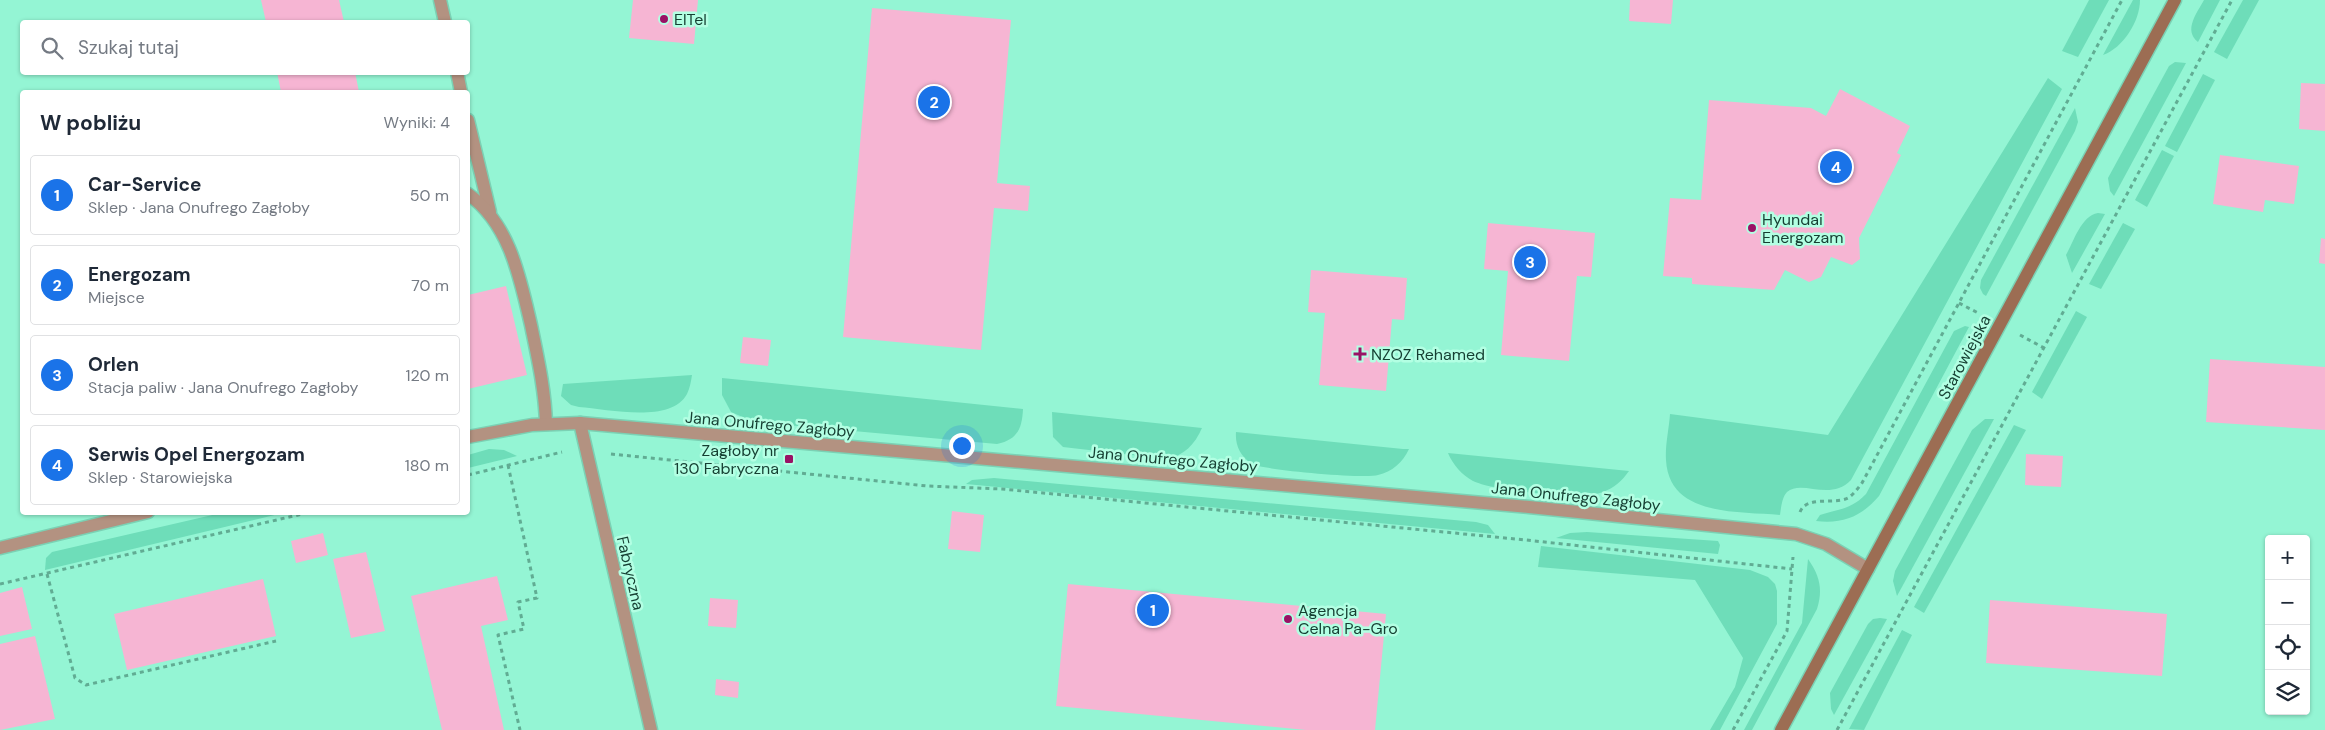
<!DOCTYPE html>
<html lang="pl">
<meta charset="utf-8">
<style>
body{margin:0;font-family:"DM Sans",sans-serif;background:#f6f6f7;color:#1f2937}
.controls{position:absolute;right:15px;bottom:15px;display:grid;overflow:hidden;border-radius:5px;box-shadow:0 1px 4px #0004}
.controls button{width:45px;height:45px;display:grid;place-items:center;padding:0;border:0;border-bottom:1px solid #e0e1e3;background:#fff;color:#1f2937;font:25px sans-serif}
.you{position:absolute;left:961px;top:445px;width:18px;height:18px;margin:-12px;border:4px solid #fff;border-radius:50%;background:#1a73e8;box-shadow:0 0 0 8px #1a73e833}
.badge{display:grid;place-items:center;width:32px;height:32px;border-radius:50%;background:#1a73e8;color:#fff;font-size:16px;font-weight:700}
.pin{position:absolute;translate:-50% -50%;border:2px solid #fff;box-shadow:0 1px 5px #0006}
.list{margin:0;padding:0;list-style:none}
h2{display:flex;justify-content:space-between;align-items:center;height:65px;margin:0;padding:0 20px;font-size:21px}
h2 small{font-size:16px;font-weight:400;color:#747a83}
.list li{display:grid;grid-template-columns:32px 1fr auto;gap:15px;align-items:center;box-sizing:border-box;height:80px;margin:0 10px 10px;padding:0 10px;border:1px solid #e0e1e3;border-radius:5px}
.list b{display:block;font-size:19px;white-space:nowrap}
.list p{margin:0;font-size:16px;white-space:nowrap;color:#747a83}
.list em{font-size:16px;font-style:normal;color:#747a83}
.icon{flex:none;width:28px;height:28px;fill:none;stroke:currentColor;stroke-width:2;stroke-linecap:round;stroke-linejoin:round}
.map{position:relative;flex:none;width:2325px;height:730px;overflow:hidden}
.search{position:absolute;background:#fff;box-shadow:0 1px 4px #0004;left:20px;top:20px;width:450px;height:55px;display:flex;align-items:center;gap:12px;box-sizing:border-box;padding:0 18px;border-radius:5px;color:#747a83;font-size:19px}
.panel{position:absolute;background:#fff;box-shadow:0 1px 4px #0004;left:20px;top:90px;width:450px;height:425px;border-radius:5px}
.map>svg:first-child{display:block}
</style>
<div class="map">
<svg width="2325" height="730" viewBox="0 0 2325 730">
<rect width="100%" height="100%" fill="#94f5d4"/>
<g fill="#6eddb9">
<path d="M 2089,0 L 2109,0 L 2078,57 L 2062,51 Z"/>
<path d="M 2133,0 L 2140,0 C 2140,21 2123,48 2103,55 Z"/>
<path d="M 2204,0 L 2220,0 L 2198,42 C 2183,30 2197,13 2204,0 Z"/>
<path d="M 2243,0 L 2259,0 L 2227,59 L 2214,52 Z"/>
<path d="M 2175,62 L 2186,63 L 2114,196 L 2110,191 L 2108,178 L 2169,66 Z"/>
<path d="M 2203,74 L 2215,80 L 2177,152 L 2165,146 Z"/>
<path d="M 2048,78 L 2062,89 L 1851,480 C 1830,502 1802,479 1787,492 C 1782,497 1781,508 1780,515 C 1738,511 1669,517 1666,460 C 1665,445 1669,429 1670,414 L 1828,435 Z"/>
<path d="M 2075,108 L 2078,122 L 2075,131 L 1986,296 L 1983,294 L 1980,288 L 1981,280 Z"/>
<path d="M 2162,150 L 2174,156 L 2147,207 L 2135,200 Z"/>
<path d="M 2098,213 L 2105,214 L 2072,273 L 2066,255 C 2074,241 2081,216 2098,213 Z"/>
<path d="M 2123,223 L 2135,229 L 2101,289 L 2089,284 Z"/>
<path d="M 2076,311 L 2087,317 L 2042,399 L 2032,392 Z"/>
<path d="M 1965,326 L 1969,327 L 1879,496 C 1861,517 1843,524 1816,521 L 1820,515 C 1839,509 1852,509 1866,494 L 1954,331 Z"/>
<path d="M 692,375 C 691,381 690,388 687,394 C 671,424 608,409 579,407 L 571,405 L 561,396 L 563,384 Z"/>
<path d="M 722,378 L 1023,409 C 1022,429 1017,440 997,444 L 754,422 L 731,412 L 722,395 Z"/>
<path d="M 1052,412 L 1202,428 C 1195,444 1184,456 1166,459 L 1063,447 L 1053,437 Z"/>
<path d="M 1985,419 L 1994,419 L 1897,596 L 1893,581 L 1895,571 L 1972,430 Z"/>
<path d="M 2014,425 L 2026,430 L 1924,613 L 1914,607 Z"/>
<path d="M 1236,432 L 1403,449 L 1409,449 C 1403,462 1392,472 1378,475 C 1365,479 1263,470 1252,464 C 1240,456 1235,445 1236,432 Z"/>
<path d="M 489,449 L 504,450 L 517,456 L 468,468 L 468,455 Z"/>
<path d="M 1448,453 L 1629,471 C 1622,481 1614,488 1603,492 C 1583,500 1493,491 1473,481 C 1462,475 1453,465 1448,453 Z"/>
<path d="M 994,478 L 1476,522 L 1488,525 L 1495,534 L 966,484 L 972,480 Z"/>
<path d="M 221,513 L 283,513 L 45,570 L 46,558 L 52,552 Z"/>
<path d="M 1587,532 L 1718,541 L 1720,545 L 1718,554 L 1556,538 L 1570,533 Z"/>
<path d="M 1541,546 L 1750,570 L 1768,577 L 1775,584 L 1777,591 L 1777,624 L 1720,730 L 1710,730 L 1735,687 L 1743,658 L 1695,580 L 1538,567 Z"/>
<path d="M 1808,559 C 1820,576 1823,590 1817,609 L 1752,730 L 1744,730 L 1802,623 Z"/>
<path d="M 1880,618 L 1887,619 L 1834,715 L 1831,709 L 1830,693 L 1868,624 L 1873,619 Z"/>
<path d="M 1902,630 L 1912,635 L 1864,730 L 1849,729 Z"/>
</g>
<g fill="#f6b5d3">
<path d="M 261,0 L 339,0 L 344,22 L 266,22 Z"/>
<path d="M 633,0 L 698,0 L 694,44 L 629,38 Z"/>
<path d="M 1630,0 L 1673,0 L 1671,24 L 1629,21 Z"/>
<path d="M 872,8 L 1011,20 L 997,183 L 1030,186 L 1028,211 L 994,208 L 981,350 L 843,337 Z"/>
<path d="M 277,72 L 355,72 L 359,92 L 281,92 Z"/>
<path d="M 2301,83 L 2325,84 L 2325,131 L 2299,129 Z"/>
<path d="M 1840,89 L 1910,126 L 1897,153 L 1901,155 L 1859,238 L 1860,259 L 1852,265 L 1831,257 L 1821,277 L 1809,282 L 1785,270 L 1774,290 L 1692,284 L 1692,278 L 1663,276 L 1670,198 L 1701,200 L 1709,100 L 1811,108 L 1826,116 Z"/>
<path d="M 2220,155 L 2299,166 L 2294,204 L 2265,200 L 2263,212 L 2213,204 Z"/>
<path d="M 1488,223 L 1595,233 L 1591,277 L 1577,276 L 1569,361 L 1501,355 L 1508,271 L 1484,269 Z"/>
<path d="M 2321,238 L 2325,239 L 2325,264 L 2319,263 Z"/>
<path d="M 1311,270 L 1407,278 L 1404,320 L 1392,319 L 1386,391 L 1319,385 L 1325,313 L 1308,312 Z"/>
<path d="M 506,286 L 527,375 L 468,389 L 468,295 Z"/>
<path d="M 743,337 L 771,340 L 768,366 L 740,363 Z"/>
<path d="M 2210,359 L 2325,367 L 2325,430 L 2206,422 Z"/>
<path d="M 2026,454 L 2063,456 L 2061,487 L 2025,485 Z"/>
<path d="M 952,511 L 984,515 L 980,552 L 948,549 Z"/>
<path d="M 323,533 L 328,555 L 296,563 L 291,541 Z"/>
<path d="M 366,552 L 385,631 L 351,638 L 333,559 Z"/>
<path d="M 497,576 L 508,620 L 481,626 L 504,730 L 442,730 L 411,596 Z"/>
<path d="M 263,579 L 276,636 L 127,670 L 114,614 Z"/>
<path d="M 1068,584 L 1386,614 L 1375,730 L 1306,730 L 1056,706 Z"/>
<path d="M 22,587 L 32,629 L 0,636 L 0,593 Z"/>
<path d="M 710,598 L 738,600 L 736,628 L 708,626 Z"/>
<path d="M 1990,600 L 2167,614 L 2162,676 L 1986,663 Z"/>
<path d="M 35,636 L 55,719 L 0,730 L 0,644 Z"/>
<path d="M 716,679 L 739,682 L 738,698 L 715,695 Z"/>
</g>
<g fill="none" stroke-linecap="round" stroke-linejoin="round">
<defs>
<g id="lane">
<path d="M 440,0 L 445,22"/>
<path d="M 457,72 L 461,92"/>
<path d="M 468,120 L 490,212"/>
<path d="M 468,194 C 510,224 520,278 531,325 C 538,359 545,390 546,424"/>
</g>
<g id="street">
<path d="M 580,423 L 651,730"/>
<path d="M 468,437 L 532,425 L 580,423 L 1529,507 L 1796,534 L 1826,544 L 1868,569"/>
<path d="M 0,548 L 148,512"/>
</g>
<path id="secondary" d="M 1781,730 L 2175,0"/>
</defs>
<use href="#lane" stroke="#7bd1b4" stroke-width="15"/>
<use href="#street" stroke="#7bd1b4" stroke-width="15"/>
<use href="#secondary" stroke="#7bd1b4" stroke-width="15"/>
<g stroke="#61ac93" stroke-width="3" stroke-dasharray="4 4" stroke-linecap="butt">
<path d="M 1959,303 L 1980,314"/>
<path d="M 2020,335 L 2044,348"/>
<path d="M 611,454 L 927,486 L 1002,489 L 1526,540 L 1792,569"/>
<path d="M 508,465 L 537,598 L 518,602 L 524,629 L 498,635 L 520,730"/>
<path d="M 468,475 L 562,452"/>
<path d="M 1800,512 C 1807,495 1834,505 1848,498 C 1854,494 1858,488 1862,483 L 2122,0"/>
<path d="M 47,574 L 75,678 L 86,685 L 276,641"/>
<path d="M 0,584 L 311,512"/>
<path d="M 1733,730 L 1787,631 L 1793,557"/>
<path d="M 1837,730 L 2232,0"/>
</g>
<use href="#lane" stroke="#b39281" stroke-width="12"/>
<use href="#street" stroke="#b39281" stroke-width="12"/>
<use href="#secondary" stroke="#9c6d53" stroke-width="12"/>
</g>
<g fill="#991265" stroke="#b3ffe3" stroke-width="2">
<circle cx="664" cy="19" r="5"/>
<circle cx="1752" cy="228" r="5"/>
<path d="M1357.5 346.5h5v5h5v5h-5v5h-5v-5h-5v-5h5z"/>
<rect x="784" y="454" width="10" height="10" rx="2.5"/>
<circle cx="1288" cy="619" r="5"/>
</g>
<g text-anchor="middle" stroke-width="5" stroke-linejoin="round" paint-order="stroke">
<g font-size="16" fill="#153f32" stroke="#b3ffe3" text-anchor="start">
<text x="674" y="25">ElTel</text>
<text x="1762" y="225">Hyundai<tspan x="1762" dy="18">Energozam</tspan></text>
<text x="1371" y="360">NZOZ Rehamed</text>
<text x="779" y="456" text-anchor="end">Zagłoby nr<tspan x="779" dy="18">130 Fabryczna</tspan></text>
<text x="1298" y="616">Agencja<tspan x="1298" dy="18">Celna Pa-Gro</tspan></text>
</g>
<g font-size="16" fill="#153f32" stroke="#b3ffe3">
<text transform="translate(1964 357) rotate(-62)" y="6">Starowiejska</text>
<text transform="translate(770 424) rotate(5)" y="6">Jana Onufrego Zagłoby</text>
<text transform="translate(1173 459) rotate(5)" y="6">Jana Onufrego Zagłoby</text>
<text transform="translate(1576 496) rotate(6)" y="6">Jana Onufrego Zagłoby</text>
<text transform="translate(631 573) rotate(77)" y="6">Fabryczna</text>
</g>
</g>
</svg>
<div class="controls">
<button>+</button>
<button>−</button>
<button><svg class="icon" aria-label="locate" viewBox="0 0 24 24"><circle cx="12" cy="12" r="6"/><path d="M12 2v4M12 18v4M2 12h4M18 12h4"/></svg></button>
<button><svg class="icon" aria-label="layers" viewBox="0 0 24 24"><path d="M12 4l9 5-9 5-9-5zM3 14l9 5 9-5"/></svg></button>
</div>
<div class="you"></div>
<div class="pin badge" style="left:1153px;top:610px">1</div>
<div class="pin badge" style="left:934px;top:102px">2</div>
<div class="pin badge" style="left:1530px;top:262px">3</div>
<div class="pin badge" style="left:1836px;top:167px">4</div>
<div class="search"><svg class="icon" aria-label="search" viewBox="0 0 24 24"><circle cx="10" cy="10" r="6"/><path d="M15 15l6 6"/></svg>Szukaj tutaj</div>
<section class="panel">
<h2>W pobliżu<small>Wyniki: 4</small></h2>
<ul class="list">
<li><span class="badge">1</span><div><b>Car-Service</b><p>Sklep · Jana Onufrego Zagłoby</p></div><em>50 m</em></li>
<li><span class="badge">2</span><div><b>Energozam</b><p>Miejsce</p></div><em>70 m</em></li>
<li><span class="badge">3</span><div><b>Orlen</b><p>Stacja paliw · Jana Onufrego Zagłoby</p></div><em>120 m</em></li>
<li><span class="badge">4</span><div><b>Serwis Opel Energozam</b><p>Sklep · Starowiejska</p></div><em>180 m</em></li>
</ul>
</section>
</div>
